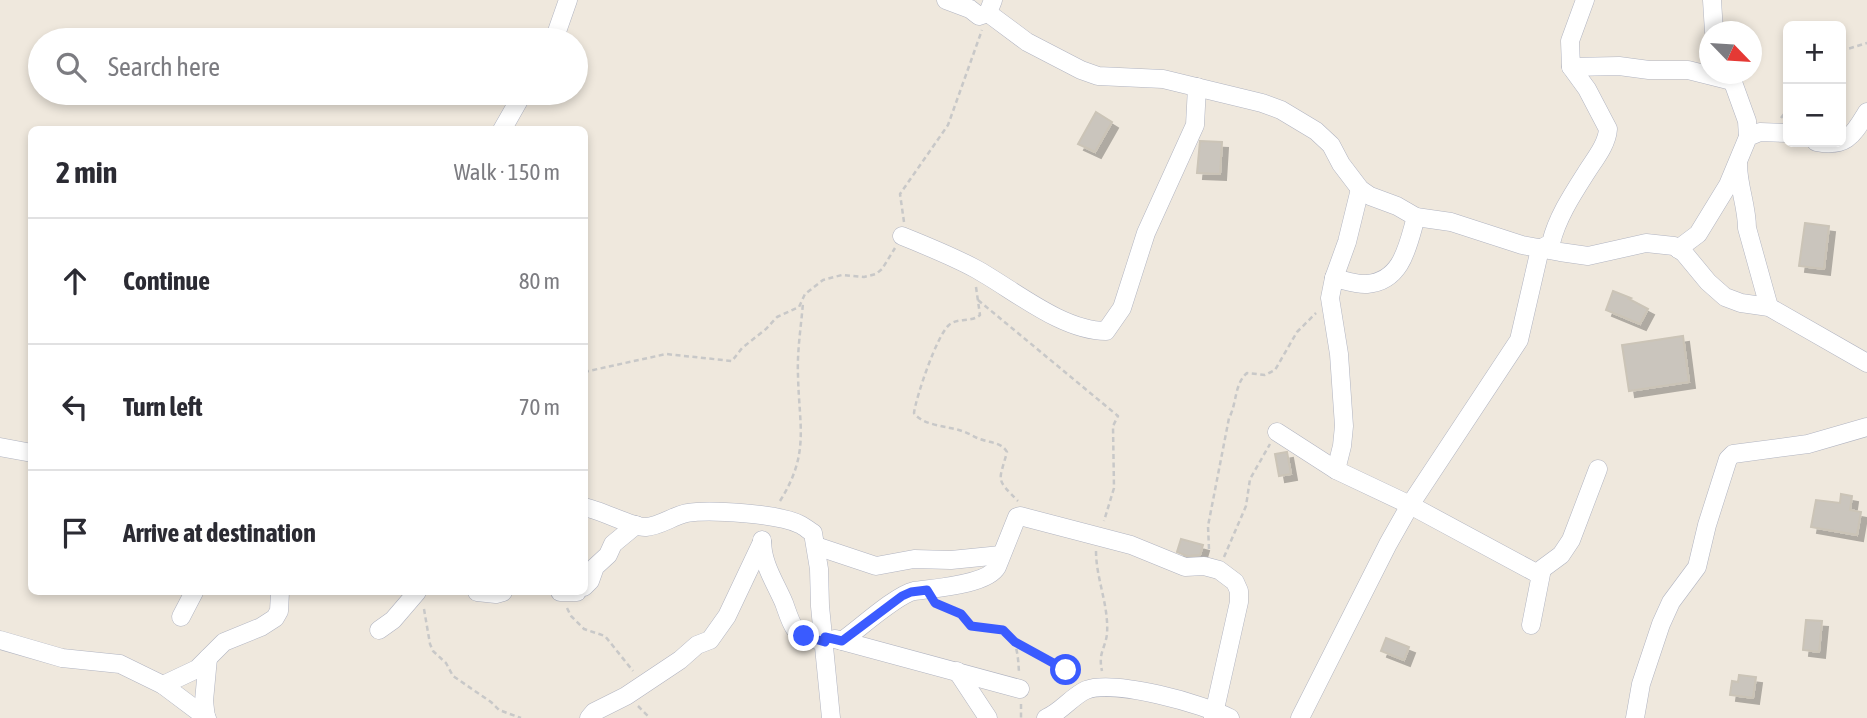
<!DOCTYPE html>
<meta charset="utf-8">
<style>
body{margin:0;font-family:"Asap Condensed",sans-serif;background:#f2f2f3;color:#2b2b33}
.controls{position:absolute;right:21px;top:21px;display:grid;overflow:hidden;border-radius:10px;box-shadow:0 4px 10px #0003}
.controls button{width:63px;height:63px;display:grid;place-items:center;padding:0;border:0;border-bottom:2px solid #e1e1e2;background:#fff;color:#2b2b33;font:35px sans-serif}
.compass{position:absolute;left:1699px;top:21px;width:63px;height:63px;border-radius:50%;background:#fff;box-shadow:0 4px 10px #0003;rotate:115deg}
.stop{position:absolute;width:21px;height:21px;margin:-16px;border:5px solid #3a5bff;border-radius:50%;background:#fff}
.stop.end{background:#3a5bff;border-color:#fff;box-shadow:0 2px 7px #0008}
.list{margin:0;padding:0;list-style:none}
h2{display:flex;justify-content:space-between;align-items:center;height:91px;margin:0;padding:0 28px;font-size:30px}
h2 small{font-size:23px;font-weight:400;color:#7c7c81}
.list li{display:grid;grid-template-columns:46px 1fr auto;gap:21px;align-items:center;box-sizing:border-box;height:126px;padding:0 28px;border-top:2px solid #e1e1e2}
.list b{display:block;font-size:26px;white-space:nowrap}
.list em{font-size:23px;font-style:normal;color:#7c7c81}
.icon{flex:none;width:38px;height:38px;fill:none;stroke:currentColor;stroke-width:2;stroke-linecap:round;stroke-linejoin:round}
.map{position:relative;flex:none;width:1867px;height:718px;overflow:hidden}
.search{position:absolute;background:#fff;box-shadow:0 4px 10px #0003;left:28px;top:28px;width:560px;height:77px;display:flex;align-items:center;gap:18px;box-sizing:border-box;padding:0 24px;border-radius:38px;color:#7c7c81;font-size:26px}
.panel{position:absolute;background:#fff;box-shadow:0 4px 10px #0003;left:28px;top:126px;width:560px;height:469px;border-radius:10px}
.map>svg:first-child{display:block}
</style>
<div class="map">
<svg width="1867" height="718" viewBox="0 0 1867 718">
<defs>
<filter id="shadow"><feDropShadow dx="6" dy="6" stdDeviation="0" flood-color="#0004"/></filter>
</defs>
<rect width="100%" height="100%" fill="#efe8dd"/>
<g fill="#cac5bd" stroke="#cbc4b7" stroke-width="2" filter="url(#shadow)">
<path d="M 1096,112 L 1112,122 L 1095,152 L 1078,144 Z"/>
<path d="M 1200,141 L 1222,142 L 1220,174 L 1197,173 Z"/>
<path d="M 1805,223 L 1829,226 L 1824,269 L 1799,266 Z"/>
<path d="M 1613,291 L 1631,298 L 1629,299 L 1648,309 L 1640,324 L 1606,310 Z"/>
<path d="M 1683,336 L 1689,382 L 1629,391 L 1622,345 Z"/>
<path d="M 1287,452 L 1291,474 L 1279,476 L 1275,454 Z"/>
<path d="M 1841,494 L 1852,496 L 1850,510 L 1861,512 L 1857,535 L 1811,527 L 1816,500 L 1840,503 Z"/>
<path d="M 1181,539 L 1203,545 L 1200,555 L 1187,556 L 1177,552 Z"/>
<path d="M 1806,620 L 1822,621 L 1819,652 L 1803,650 Z"/>
<path d="M 1386,638 L 1409,647 L 1404,660 L 1381,651 Z"/>
<path d="M 1739,675 L 1756,677 L 1753,698 L 1730,695 L 1732,681 L 1738,682 Z"/>
</g>
<g fill="none" stroke-linecap="round" stroke-linejoin="round">
<defs>
<g id="minor">
<path d="M 946,0 L 970,9 L 979,16 L 988,13"/>
<path d="M 993,0 L 988,13 L 1027,42 L 1081,70 L 1098,76 L 1163,79 L 1262,103 L 1281,110 L 1316,131 L 1331,145 L 1341,164 L 1360,189 L 1370,196 L 1397,206 L 1416,217 L 1451,222 L 1522,245 L 1560,252 L 1588,256 L 1646,243 L 1674,246 L 1684,253 L 1708,282 L 1725,297 L 1741,303 L 1769,307 L 1867,363"/>
<path d="M 1712,0 L 1714,32"/>
<path d="M 554,40 L 568,0"/>
<path d="M 1571,67 L 1619,66 L 1649,70 L 1688,70 L 1732,81"/>
<path d="M 1730,74 L 1747,121 L 1748,137"/>
<path d="M 502,130 L 523,93"/>
<path d="M 1816,142 C 1847,148 1853,135 1867,112"/>
<path d="M 1738,164 C 1738,186 1747,206 1747,228 L 1769,307"/>
<path d="M 902,236 C 927,246 952,256 976,269 C 1014,290 1062,331 1106,331 L 1122,308 L 1146,233 L 1195,125 L 1197,87"/>
<path d="M 1678,249 L 1698,234 L 1728,185 L 1748,137 L 1760,132 L 1788,133"/>
<path d="M 1334,278 C 1344,280 1357,285 1367,284 C 1403,281 1408,244 1416,217"/>
<path d="M 1277,432 L 1336,470 L 1410,505 L 1540,575"/>
<path d="M 0,447 L 32,453"/>
<path d="M 1336,470 L 1342,446 L 1344,426 L 1339,354 L 1330,298 L 1334,278 L 1347,242 L 1360,189"/>
<path d="M 584,507 C 601,510 634,528 646,527 C 660,526 673,516 687,513 C 710,509 779,514 799,524 C 804,526 808,530 813,533 L 819,569 L 820,606 L 831,718"/>
<path d="M 762,540 C 762,564 775,582 784,603 C 787,611 790,622 795,629 C 802,638 815,639 825,642"/>
<path d="M 816,546 L 876,566 L 914,559 L 951,560 L 1001,555"/>
<path d="M 584,587 L 590,581 L 595,567 L 608,555 L 613,544 L 636,525"/>
<path d="M 477,592 L 496,594 L 503,592"/>
<path d="M 560,592 L 577,592"/>
<path d="M 181,617 L 194,592"/>
<path d="M 1531,625 L 1542,569 L 1561,555 L 1571,540 L 1598,469"/>
<path d="M 379,630 L 393,620 L 417,592"/>
<path d="M 835,639 L 1020,689"/>
<path d="M 0,640 L 62,658 L 120,664 L 163,685 L 207,718"/>
<path d="M 842,641 C 859,629 896,595 914,591 C 934,588 987,585 997,567 L 1017,517 L 1020,516 L 1131,545 L 1185,567 L 1204,566 L 1219,570 L 1235,582 L 1239,591 L 1239,602 L 1213,718"/>
<path d="M 957,671 L 988,718"/>
<path d="M 163,685 L 197,669 L 224,642 L 261,627 L 275,618 L 279,611 L 280,592"/>
<path d="M 206,718 L 204,701 L 208,658"/>
<path d="M 589,718 L 594,712 L 626,696 L 680,660 L 697,645 L 710,640 L 727,616 L 762,542"/>
<path d="M 1046,718 C 1061,712 1071,697 1086,690 C 1114,679 1204,704 1230,718"/>
<path d="M 1300,718 L 1388,544 L 1410,505 L 1519,340 L 1540,249 L 1551,243 C 1557,218 1572,195 1586,173 C 1594,160 1607,145 1608,129 L 1587,89 L 1571,67 L 1570,41 L 1585,0"/>
<path d="M 1635,718 L 1641,684 L 1661,624 L 1671,602 L 1697,567 L 1707,525 L 1728,459 L 1733,454 L 1808,444 L 1867,427"/>
</g>
</defs>
<use href="#minor" stroke="#b1b4c1" stroke-width="19"/>
<g stroke="#c8c8c8" stroke-width="2.5" stroke-dasharray="5 3.5" stroke-linecap="butt">
<path d="M 1841,51 L 1867,43"/>
<path d="M 1781,118 L 1788,109"/>
<path d="M 904,222 L 900,194 L 948,125 L 982,30"/>
<path d="M 976,287 L 980,315 C 971,323 958,317 949,325 C 937,335 916,397 914,413 C 923,426 948,426 962,431 C 969,433 975,438 983,440 C 992,443 1002,443 1007,452 C 999,482 995,478 1018,501"/>
<path d="M 978,300 L 1118,416 L 1113,426 L 1114,488 L 1104,521"/>
<path d="M 584,372 L 666,354 L 732,361 L 742,348 L 766,329 L 777,317 L 799,307 L 805,294 L 823,280 L 842,275 L 864,277 L 876,274 L 882,269 L 895,248"/>
<path d="M 780,501 C 810,453 799,427 798,375 C 797,351 801,327 803,303"/>
<path d="M 1209,549 L 1208,526 L 1229,418 C 1237,404 1234,384 1247,373 L 1265,375 L 1275,370 L 1297,332 L 1316,313"/>
<path d="M 1096,551 C 1096,579 1109,605 1107,634 C 1105,649 1098,653 1102,671"/>
<path d="M 1224,557 L 1246,506 L 1250,479 L 1270,444"/>
<path d="M 941,605 L 961,614 L 971,626 C 978,628 986,627 994,628 C 1017,630 1018,654 1019,673"/>
<path d="M 567,608 L 571,616 L 584,629 L 605,636 L 633,671"/>
<path d="M 424,609 L 430,644 L 433,651 L 446,663 L 453,676 L 491,702 L 499,710 L 521,718"/>
<path d="M 1015,642 L 1076,676"/>
<path d="M 1021,704 L 1021,718"/>
<path d="M 638,706 L 650,718"/>
</g>
<use href="#minor" stroke="#fff" stroke-width="18"/>
</g>
<g fill="none" stroke-linecap="round" stroke-linejoin="round">
<path stroke="#3a5bff" stroke-width="9" d="M 804,636 L 825,642 L 825,637 L 842,641 L 902,596 L 911,592 L 927,590 L 935,603 L 961,614 L 971,626 L 1003,630 L 1015,642 L 1066,670"/>
</g>
</svg>
<div class="controls">
<button>+</button>
<button>−</button>
</div>
<svg class="compass" viewBox="-18 -18 36 36"><path d="M0-13l5 13h-10z" fill="#e53935"/><path d="M0 13l5-13h-10z" fill="#7c7c81"/></svg>
<div class="stop" style="left:1066px;top:670px"></div>
<div class="stop end" style="left:804px;top:636px"></div>
<div class="search"><svg class="icon" aria-label="search" viewBox="0 0 24 24"><circle cx="10" cy="10" r="6"/><path d="M15 15l6 6"/></svg>Search here</div>
<section class="panel">
<h2>2 min<small>Walk · 150 m</small></h2>
<ul class="list">
<li><svg class="icon" aria-label="ahead" viewBox="0 0 24 24"><path d="M12 20V5M6 11l6-6 6 6"/></svg><div><b>Continue</b></div><em>80 m</em></li>
<li><svg class="icon" aria-label="left" viewBox="0 0 24 24"><path d="M17 20v-9H6M10 6l-5 5 5 5"/></svg><div><b>Turn left</b></div><em>70 m</em></li>
<li><svg class="icon" aria-label="arrive" viewBox="0 0 24 24"><path d="M6 21V4h12l-3 4 3 4H6"/></svg><div><b>Arrive at destination</b></div></li>
</ul>
</section>
</div>
